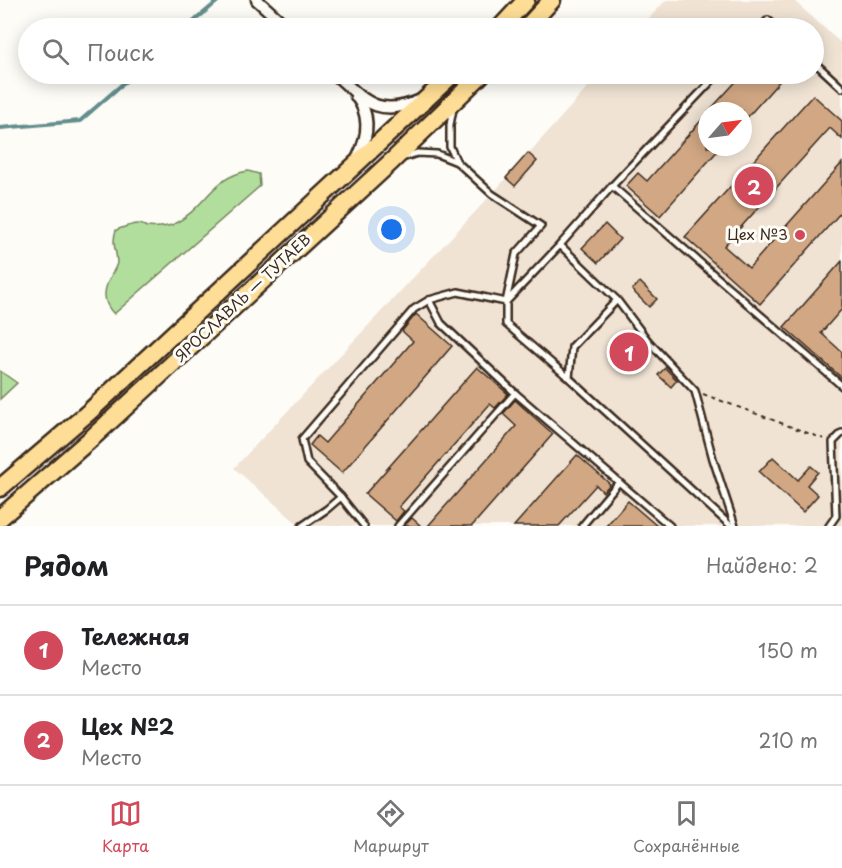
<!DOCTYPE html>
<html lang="ru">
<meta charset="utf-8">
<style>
body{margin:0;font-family:"Playpen Sans",sans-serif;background:#f6f6f6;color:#202124}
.compass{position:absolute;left:698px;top:102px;width:54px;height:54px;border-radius:50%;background:#fff;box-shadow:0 3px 15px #0003;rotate:62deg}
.you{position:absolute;left:392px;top:230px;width:21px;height:21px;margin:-15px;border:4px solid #fff;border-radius:50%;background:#1a73e8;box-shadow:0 0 0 9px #1a73e833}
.badge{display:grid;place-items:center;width:39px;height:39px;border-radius:50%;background:#d1495b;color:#fff;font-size:20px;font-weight:700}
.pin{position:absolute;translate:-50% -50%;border:3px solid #fff;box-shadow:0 2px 6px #0006}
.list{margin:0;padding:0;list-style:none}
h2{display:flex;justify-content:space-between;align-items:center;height:78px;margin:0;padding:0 24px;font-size:26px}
h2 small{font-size:20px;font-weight:400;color:#757577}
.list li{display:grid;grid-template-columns:39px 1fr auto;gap:18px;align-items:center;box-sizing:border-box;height:90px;padding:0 24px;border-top:2px solid #e0e0e0}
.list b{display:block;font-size:22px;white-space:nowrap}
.list p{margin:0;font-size:20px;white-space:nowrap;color:#757577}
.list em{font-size:20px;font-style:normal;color:#757577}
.icon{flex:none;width:33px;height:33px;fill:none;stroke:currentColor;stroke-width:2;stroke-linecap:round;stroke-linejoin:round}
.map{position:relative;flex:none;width:842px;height:526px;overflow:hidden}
.search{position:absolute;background:#fff;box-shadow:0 3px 15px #0003;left:18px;right:18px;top:18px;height:66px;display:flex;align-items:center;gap:15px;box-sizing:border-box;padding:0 21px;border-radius:33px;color:#757577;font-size:22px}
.sheet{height:258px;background:#fff}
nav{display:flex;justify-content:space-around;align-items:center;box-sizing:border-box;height:84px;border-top:2px solid #e0e0e0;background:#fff;font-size:16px;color:#757577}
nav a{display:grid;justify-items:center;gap:3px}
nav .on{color:#d1495b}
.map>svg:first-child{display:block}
</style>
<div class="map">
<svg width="842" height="526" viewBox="0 0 842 526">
<rect width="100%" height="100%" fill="#fdfcf7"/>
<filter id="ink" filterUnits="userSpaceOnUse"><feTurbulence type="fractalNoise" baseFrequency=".0167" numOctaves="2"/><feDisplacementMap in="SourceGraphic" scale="12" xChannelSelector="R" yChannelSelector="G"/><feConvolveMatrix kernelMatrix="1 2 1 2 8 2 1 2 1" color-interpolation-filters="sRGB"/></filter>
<g filter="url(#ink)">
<path fill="#f0e3d4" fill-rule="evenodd" d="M 666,0 L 793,0 L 842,44 L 842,526 L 300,526 L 234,468 L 492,194 L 600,74 L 814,74 L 814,28 L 640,28 ZM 707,111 L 743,111 L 743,147 L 707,147 Z"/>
<g fill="#b1de9d" stroke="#76845e" stroke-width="1.5">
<path d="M 248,171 L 259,174 L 260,186 L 114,314 C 102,302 103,290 111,276 C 113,272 116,267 117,263 C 117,249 111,246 116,230 C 122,228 131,224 138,224 C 140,224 145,226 147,227 C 154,228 168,227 174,224 C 206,208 211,177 248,171 Z"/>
<path d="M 0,371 L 17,383 L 0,399 Z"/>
</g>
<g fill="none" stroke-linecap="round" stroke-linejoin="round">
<g stroke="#648e8c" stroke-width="4">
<path d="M 186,28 L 219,0"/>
<path d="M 0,128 L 80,121 L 134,74"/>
</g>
</g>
<g fill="#d2a884" stroke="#3b2a1e" stroke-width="1.5">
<path d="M 743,74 L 786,74 L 743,122 L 743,111 L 709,111 Z"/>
<path d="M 813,95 L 842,121 L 842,139 L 830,128 L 724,246 L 749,268 L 842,163 L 842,211 L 760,304 L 685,237 Z"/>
<path d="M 707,114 L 707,147 L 721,147 L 660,216 L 626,186 L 638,173 L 647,181 Z"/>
<path d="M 528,153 L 537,161 L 515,186 L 506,178 Z"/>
<path d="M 605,224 L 620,239 L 598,263 L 582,248 Z"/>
<path d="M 842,261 L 842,309 L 821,333 L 842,352 L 842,378 L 784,327 Z"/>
<path d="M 640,282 L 657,299 L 649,307 L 632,290 Z"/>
<path d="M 416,314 L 452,346 L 342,473 L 310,445 L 317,436 L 325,443 L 413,341 L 402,331 Z"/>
<path d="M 626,338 L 643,355 L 632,366 L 615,349 Z"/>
<path d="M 477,367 L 508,394 L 495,408 L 490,404 L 399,507 L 404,511 L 396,521 L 365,494 Z"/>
<path d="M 665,368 L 677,380 L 671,387 L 658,375 Z"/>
<path d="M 515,400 L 553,434 L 472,526 L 428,526 L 516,426 L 503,414 Z"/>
<path d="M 577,455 L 610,484 L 603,492 L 596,485 L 559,526 L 514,526 Z"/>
<path d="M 773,457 L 798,480 L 811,466 L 818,472 L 807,485 L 818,495 L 803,512 L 759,472 Z"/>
<path d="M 628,501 L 657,526 L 606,526 Z"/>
<path d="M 412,518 L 421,526 L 404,526 Z"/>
</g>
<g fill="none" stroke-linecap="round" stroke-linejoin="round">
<defs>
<g id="service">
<path d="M 760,28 L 768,20 L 777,28"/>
<path d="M 814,62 L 842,88"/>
<path d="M 453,109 L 450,125 L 450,147 L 457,162"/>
<path d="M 405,157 L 417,153 L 437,154 L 457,162 L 492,194 L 541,226 L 516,254 L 506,302 L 506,324 L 569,378 L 731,526"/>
<path d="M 612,186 L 842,386"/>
<path d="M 560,245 L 612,186 L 718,74"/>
<path d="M 617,300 L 560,245 L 506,302 L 458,292 L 429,300 L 441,323 L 515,393 L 670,526"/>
<path d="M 569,378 L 572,347 L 617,300 L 649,342 L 695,391 L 713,459 L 735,526"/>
<path d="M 302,526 L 327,509 L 341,497"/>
<path d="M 364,526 L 341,497 L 307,462 L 302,439 L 414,309 L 429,300"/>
<path d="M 398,526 L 515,393"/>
<path d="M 582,526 L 619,482"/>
<path d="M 829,526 L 836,516 L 833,442 L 842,433"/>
</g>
<g id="minor">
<path d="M 257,0 L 288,28"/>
<path d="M 335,74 C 366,102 378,118 421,100"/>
<path d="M 356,96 C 371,115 368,137 358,157"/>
</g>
<g id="primary">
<path d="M 500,28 L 526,0"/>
<path d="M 526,28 L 552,0"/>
<path d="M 0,488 L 89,412 L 453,74"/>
<path d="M 0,518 L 94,436 L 392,161 L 482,74"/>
</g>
</defs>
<use href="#service" stroke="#3b2a1e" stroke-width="10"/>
<use href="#minor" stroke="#3b2a1e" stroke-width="15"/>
<use href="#primary" stroke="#3b2a1e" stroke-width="21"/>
<path stroke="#3b2a1e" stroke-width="2" stroke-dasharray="4.5 4.5" stroke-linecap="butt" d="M 703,394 L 824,439"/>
<use href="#service" stroke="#fdfcf7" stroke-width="5"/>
<use href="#minor" stroke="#fdfcf7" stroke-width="10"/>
<use href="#primary" stroke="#fedd96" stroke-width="16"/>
</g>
</g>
<circle fill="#d1495b" stroke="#fdfcf7" stroke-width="2" cx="800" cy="235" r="6"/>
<g text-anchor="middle" stroke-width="6" stroke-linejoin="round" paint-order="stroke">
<g font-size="15" fill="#3b2a1e" stroke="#fdfcf7" text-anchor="end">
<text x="788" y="240">Цех №3</text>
</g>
<g font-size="15" fill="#3b2a1e" stroke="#fdfcf7">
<text transform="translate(243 298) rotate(-43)" y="5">ЯРОСЛАВЛЬ — ТУТАЕВ</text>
</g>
</g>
</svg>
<svg class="compass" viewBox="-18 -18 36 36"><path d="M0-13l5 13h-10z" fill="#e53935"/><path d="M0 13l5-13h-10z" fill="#757577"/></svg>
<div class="you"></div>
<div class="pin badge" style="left:629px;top:352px">1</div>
<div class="pin badge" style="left:754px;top:186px">2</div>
<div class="search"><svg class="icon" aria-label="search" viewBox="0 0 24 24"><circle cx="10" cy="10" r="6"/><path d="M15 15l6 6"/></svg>Поиск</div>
</div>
<section class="sheet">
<h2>Рядом<small>Найдено: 2</small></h2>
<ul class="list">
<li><span class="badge">1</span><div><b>Тележная</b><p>Место</p></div><em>150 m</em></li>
<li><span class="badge">2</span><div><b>Цех №2</b><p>Место</p></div><em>210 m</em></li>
</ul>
</section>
<nav>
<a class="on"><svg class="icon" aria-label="map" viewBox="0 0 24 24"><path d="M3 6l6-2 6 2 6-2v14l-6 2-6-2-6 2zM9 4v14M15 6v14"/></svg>Карта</a>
<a><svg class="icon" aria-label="directions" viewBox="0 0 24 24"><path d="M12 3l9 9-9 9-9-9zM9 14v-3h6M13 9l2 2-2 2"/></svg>Маршрут</a>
<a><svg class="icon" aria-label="saved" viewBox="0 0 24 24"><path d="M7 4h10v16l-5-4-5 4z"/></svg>Сохранённые</a>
</nav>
